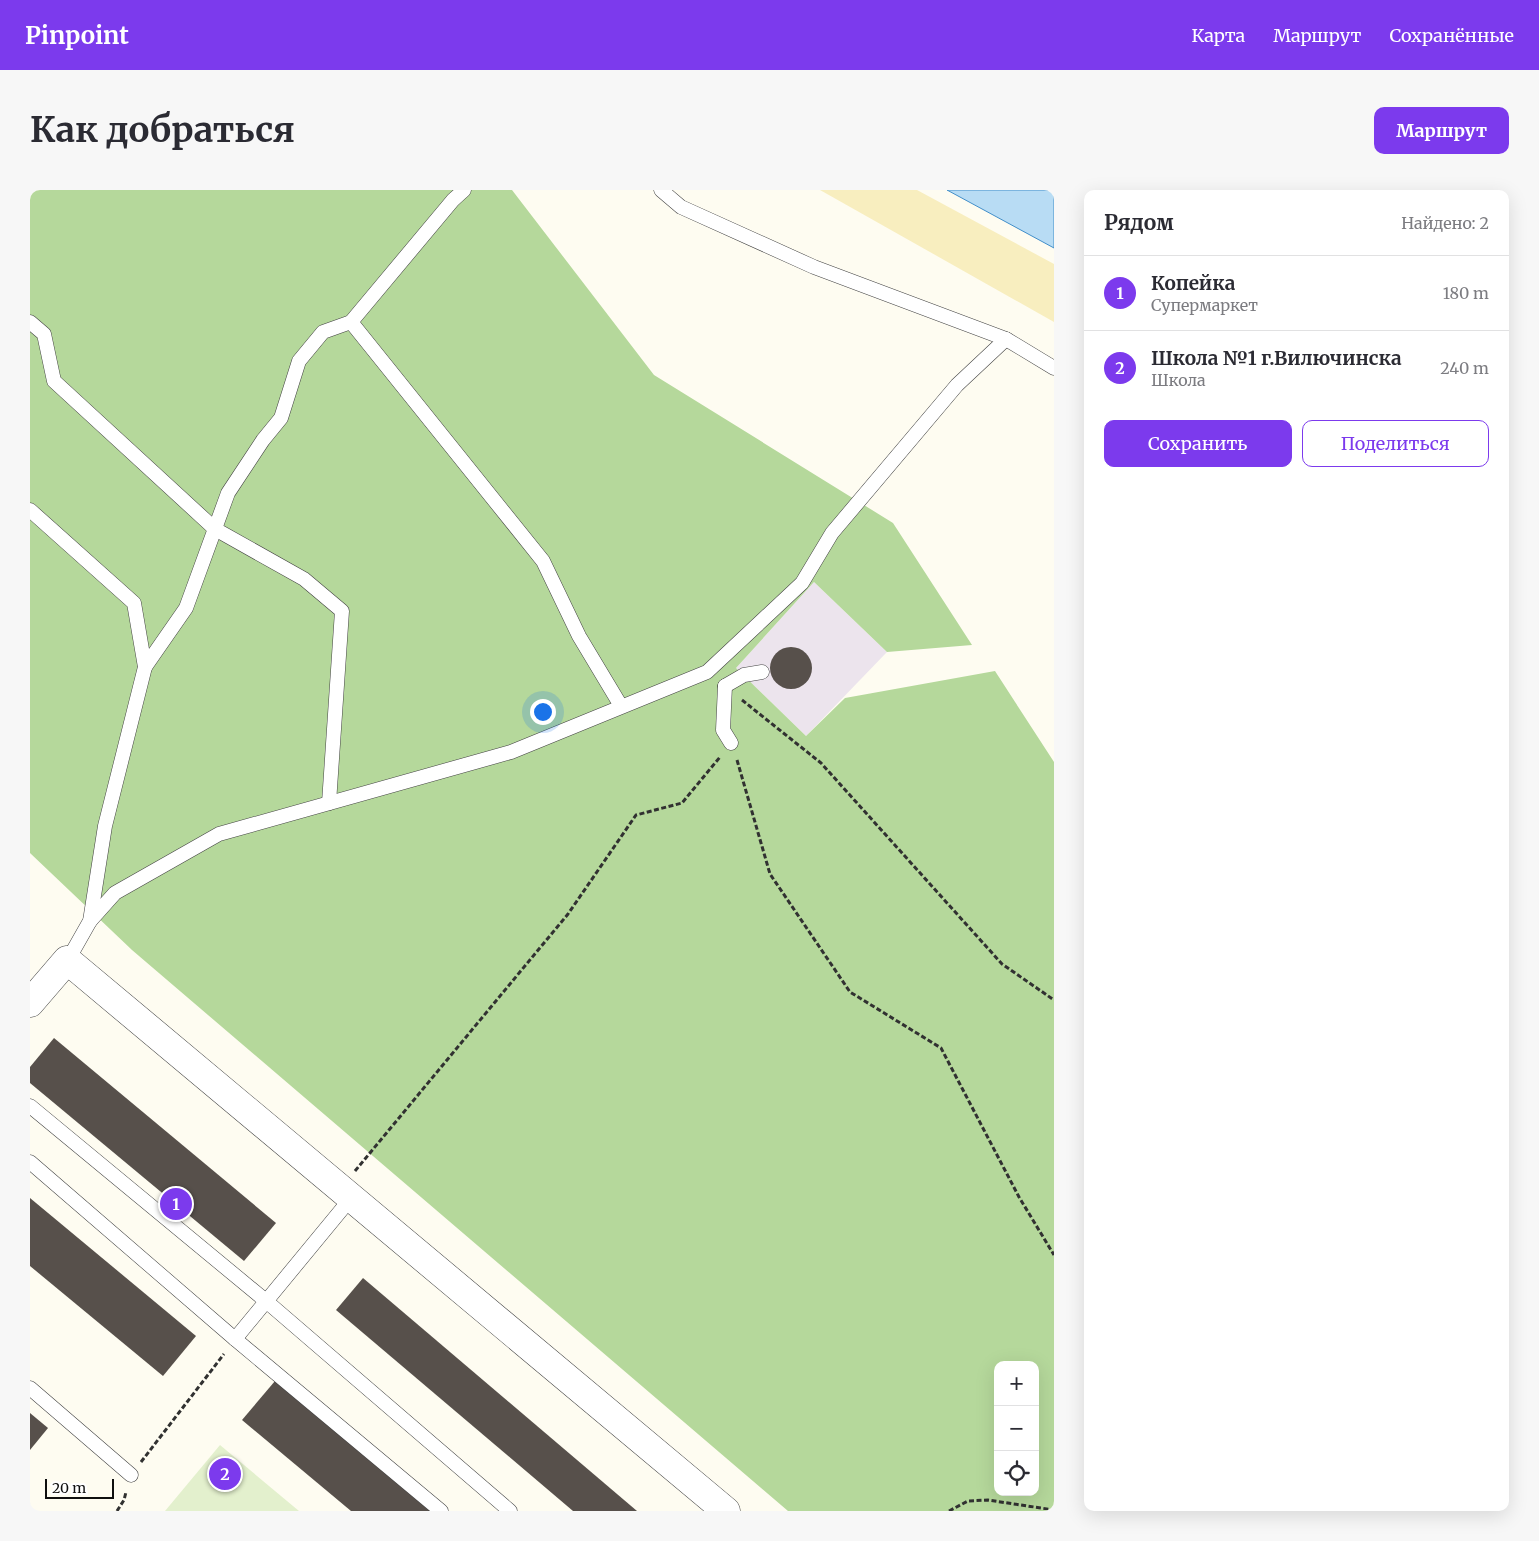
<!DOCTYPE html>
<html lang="ru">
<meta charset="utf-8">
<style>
body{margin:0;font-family:Merriweather,serif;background:#f7f7f7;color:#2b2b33}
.controls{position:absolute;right:15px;bottom:15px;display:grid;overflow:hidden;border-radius:10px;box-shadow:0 5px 20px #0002}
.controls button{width:45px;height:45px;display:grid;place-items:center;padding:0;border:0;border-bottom:1px solid #e1e1e2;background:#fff;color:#2b2b33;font:25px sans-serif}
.scale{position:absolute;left:15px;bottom:12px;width:69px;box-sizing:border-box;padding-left:5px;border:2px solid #0f0f0f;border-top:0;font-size:14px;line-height:18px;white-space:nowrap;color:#0f0f0f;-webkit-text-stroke:4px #fff;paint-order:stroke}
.you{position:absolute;left:512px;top:521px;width:18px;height:18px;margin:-12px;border:4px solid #fff;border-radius:50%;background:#1a73e8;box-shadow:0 0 0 8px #1a73e833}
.badge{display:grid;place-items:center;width:32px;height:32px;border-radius:50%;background:#7c3aed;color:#fff;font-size:16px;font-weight:700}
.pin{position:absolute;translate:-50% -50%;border:2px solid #fff;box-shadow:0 1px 5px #0006}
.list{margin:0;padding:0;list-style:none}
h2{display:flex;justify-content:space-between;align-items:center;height:65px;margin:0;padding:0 20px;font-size:21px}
h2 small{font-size:16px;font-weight:400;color:#7c7c81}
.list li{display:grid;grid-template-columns:32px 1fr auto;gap:15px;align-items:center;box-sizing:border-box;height:75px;padding:0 20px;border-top:1px solid #e1e1e2}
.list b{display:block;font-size:19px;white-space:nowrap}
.list p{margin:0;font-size:16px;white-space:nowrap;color:#7c7c81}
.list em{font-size:16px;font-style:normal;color:#7c7c81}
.actions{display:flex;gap:10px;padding:15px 20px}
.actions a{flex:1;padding:11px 0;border:1px solid #7c3aed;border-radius:10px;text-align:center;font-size:18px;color:#7c3aed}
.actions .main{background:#7c3aed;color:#fff}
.icon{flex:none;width:28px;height:28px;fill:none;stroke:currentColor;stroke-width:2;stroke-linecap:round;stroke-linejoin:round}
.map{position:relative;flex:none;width:1024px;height:1321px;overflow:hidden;border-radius:10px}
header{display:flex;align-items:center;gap:30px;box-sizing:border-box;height:70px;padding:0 25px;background:#7c3aed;color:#fff}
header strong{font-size:24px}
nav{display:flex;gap:28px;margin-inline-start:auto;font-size:18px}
.intro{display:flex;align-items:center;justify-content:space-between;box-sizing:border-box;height:120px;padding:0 30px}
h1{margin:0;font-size:35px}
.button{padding:12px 22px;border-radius:10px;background:#7c3aed;color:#fff;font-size:18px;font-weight:700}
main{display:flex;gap:30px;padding:0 30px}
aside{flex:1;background:#fff;border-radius:10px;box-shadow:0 5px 20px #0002}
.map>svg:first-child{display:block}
</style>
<header>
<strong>Pinpoint</strong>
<nav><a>Карта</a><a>Маршрут</a><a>Сохранённые</a></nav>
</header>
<div class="intro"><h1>Как добраться</h1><a class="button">Маршрут</a></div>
<main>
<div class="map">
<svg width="1024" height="1321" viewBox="0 0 1024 1321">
<rect width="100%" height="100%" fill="#fefcf1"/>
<path fill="#ece4ed" d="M 784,392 L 857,462 L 776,546 L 706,478 Z"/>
<path fill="#b5d89b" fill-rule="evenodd" d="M 0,0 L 482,0 L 624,185 L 863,333 L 942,455 L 857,462 L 784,392 L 706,478 L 776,546 L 815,508 L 965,481 L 1024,572 L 1024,1321 L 758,1321 L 102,760 L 0,663 ZM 968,1175 L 1005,1175 L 1005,1302 L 968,1302 Z"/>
<path fill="#f8eebf" d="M 790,0 L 887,0 L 1024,74 L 1024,132 Z"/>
<path fill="#e3f0cd" d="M 190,1255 L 269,1321 L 135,1321 Z"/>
<path fill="#b8dcf4" stroke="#418ec9" d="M 917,0 L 1024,0 L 1024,58 Z"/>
<g fill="#57504b">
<circle cx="761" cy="478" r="21"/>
<path d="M 24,848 L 246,1033 L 214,1071 L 0,893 L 0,877 Z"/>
<path d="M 0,1008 L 166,1146 L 133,1186 L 0,1076 Z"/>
<path d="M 333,1088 L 607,1321 L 543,1321 L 306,1120 Z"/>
<path d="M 245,1191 L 401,1321 L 321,1321 L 212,1230 Z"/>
<path d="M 0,1223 L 18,1238 L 0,1260 Z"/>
</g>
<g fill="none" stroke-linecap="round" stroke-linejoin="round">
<defs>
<g id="lane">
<path d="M 631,0 L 651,17 L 784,77 L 976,149 L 1024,178"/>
<path d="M 0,132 L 14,144 L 24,191 L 185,339 L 274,389 L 312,421 L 299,613"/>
<path d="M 321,132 L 513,371 L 549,446 L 591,516"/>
<path d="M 0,320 L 104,413 L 115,477 L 75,636 L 60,731 L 43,761 L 37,770"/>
<path d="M 115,477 L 156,418 L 198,303 L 233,250 L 251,228 L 269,171 L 293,142 L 321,132 L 423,10 L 434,0"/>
<path d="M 695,496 L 693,540 L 701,553"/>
<path d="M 695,496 L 714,485 L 732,482"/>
<path d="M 60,731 L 85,703 L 189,644 L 481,562 L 677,482 L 772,393 L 802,343 L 927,195 L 976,149"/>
<path d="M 0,916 L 236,1111 L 480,1321"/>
<path d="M 0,972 L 205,1149 L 411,1321"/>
<path d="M 205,1149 L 322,1007"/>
<path d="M 0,1198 L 101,1285"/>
</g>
<path id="street" d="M 0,813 L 37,770 L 696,1321"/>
</defs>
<use href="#lane" stroke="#424242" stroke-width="15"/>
<use href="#street" stroke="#424242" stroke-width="29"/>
<g stroke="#313131" stroke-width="3" stroke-dasharray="5 2.5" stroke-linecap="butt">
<path d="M 712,510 L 791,573 L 972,774 L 1024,810"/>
<path d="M 707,570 L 740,684 L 820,802 L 911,858 L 989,1007 L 1024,1065"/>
<path d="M 325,981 L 538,724 L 606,625 L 652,613 L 690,567"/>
<path d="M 111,1272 L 194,1164"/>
<path d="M 87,1321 L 94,1310 L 96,1302"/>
<path d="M 919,1321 L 938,1311 L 958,1310 L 1024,1320"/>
</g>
<use href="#lane" stroke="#fff" stroke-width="14"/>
<use href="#street" stroke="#fff" stroke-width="28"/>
</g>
</svg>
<div class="controls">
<button>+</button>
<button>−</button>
<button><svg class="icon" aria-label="locate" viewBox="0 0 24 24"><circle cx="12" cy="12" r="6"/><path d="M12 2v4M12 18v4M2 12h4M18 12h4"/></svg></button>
</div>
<div class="scale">20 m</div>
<div class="you"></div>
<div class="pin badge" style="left:146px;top:1014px">1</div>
<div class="pin badge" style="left:195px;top:1284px">2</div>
</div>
<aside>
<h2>Рядом<small>Найдено: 2</small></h2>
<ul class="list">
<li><span class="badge">1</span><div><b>Копейка</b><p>Супермаркет</p></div><em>180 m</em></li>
<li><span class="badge">2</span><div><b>Школа №1 г.Вилючинска</b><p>Школа</p></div><em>240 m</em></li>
</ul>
<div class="actions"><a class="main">Сохранить</a><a>Поделиться</a></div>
</aside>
</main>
